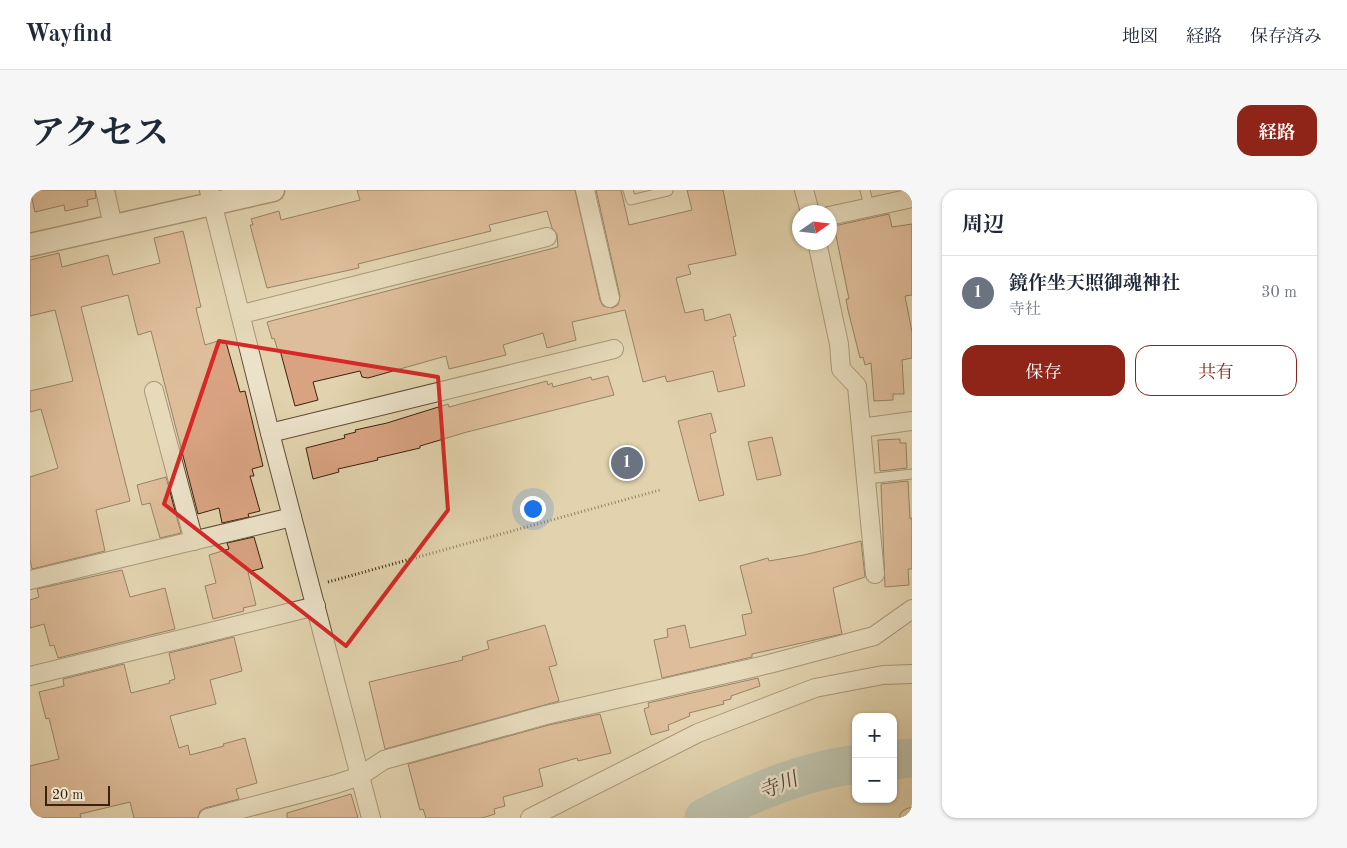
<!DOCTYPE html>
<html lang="ja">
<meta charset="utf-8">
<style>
body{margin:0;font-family:"Old Standard TT","Noto Serif JP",serif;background:#f6f6f7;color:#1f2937}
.controls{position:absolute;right:15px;bottom:15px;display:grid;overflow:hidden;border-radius:10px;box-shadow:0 1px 4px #0004}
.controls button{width:45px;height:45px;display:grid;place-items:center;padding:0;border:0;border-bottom:1px solid #e0e1e3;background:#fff;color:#1f2937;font:25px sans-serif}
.compass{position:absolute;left:762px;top:15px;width:45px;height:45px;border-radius:50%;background:#fff;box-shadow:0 1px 4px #0004;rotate:76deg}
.scale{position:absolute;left:15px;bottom:12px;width:65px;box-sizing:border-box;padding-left:5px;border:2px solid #38220d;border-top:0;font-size:14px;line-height:18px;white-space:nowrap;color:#38220d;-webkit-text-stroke:4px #ece2ca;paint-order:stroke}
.you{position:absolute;left:502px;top:318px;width:18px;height:18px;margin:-12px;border:4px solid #fff;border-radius:50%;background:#1a73e8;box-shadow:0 0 0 8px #1a73e833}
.badge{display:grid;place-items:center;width:32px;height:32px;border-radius:50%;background:#8f2418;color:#fff;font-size:16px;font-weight:700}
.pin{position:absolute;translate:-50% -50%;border:2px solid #fff;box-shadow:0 1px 5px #0006}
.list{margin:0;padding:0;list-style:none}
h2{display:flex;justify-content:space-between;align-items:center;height:65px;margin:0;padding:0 20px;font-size:21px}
h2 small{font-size:16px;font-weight:400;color:#747a83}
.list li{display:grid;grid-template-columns:32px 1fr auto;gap:15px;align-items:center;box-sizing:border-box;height:75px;padding:0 20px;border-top:1px solid #e0e1e3}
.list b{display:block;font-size:19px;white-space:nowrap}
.list p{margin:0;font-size:16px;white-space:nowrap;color:#747a83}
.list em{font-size:16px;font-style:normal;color:#747a83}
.actions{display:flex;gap:10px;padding:15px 20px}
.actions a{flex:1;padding:11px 0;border:1px solid #8f2418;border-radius:15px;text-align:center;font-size:18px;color:#8f2418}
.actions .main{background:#8f2418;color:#fff}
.map{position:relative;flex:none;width:882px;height:628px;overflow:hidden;border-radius:15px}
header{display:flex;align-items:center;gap:30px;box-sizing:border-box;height:70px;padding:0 25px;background:#fff;border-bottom:1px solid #e0e1e3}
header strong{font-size:24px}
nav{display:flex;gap:28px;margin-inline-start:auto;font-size:18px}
.intro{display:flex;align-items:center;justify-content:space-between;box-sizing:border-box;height:120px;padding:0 30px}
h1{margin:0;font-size:35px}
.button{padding:12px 22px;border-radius:15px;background:#8f2418;color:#fff;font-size:18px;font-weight:700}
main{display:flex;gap:30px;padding:0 30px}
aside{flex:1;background:#fff;border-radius:15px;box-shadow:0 1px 4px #0004}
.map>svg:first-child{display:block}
</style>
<header>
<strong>Wayfind</strong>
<nav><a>地図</a><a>経路</a><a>保存済み</a></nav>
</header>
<div class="intro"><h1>アクセス</h1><a class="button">経路</a></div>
<main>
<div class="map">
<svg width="882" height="628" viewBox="0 0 882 628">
<rect width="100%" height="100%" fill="#e2d3ae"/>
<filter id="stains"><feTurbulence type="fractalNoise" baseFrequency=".004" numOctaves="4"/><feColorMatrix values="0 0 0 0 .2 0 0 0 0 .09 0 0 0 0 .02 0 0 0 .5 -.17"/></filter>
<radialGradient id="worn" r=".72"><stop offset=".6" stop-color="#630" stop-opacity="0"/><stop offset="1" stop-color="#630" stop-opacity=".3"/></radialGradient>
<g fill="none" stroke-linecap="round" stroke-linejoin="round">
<g stroke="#98b6b4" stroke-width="39">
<path d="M 863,570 L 882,568"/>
<path d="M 674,628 C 722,602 771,582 826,574"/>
</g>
</g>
<g fill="#d9a382" stroke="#38220d">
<path d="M 0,0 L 65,0 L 66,8 L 57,10 L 58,16 L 35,21 L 34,15 L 5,22 Z"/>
<path d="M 327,0 L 545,0 L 570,110 L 573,116 L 582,118 L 588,115 L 590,106 L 566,0 L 591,0 L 599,35 L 662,20 L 657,0 L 693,0 L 706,65 L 658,75 L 661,84 L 646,88 L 655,123 L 673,119 L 675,131 L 700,124 L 706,146 L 703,147 L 715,196 L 688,202 L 683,181 L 637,192 L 635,186 L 613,192 L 595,120 L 542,132 L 546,150 L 517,158 L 513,143 L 473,155 L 476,165 L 419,179 L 416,166 L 338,188 L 332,187 L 330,181 L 283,192 L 288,210 L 265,216 L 250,160 L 248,161 L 244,148 L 242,149 L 237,132 L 528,57 L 527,44 L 522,38 L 517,21 L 459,35 L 461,41 L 328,74 L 329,78 L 237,98 L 220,35 L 223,35 L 221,29 L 249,21 L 251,30 L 330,10 Z"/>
<path d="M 859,24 L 862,37 L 882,34 L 882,105 L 875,106 L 882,142 L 882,168 L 872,170 L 874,204 L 863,204 L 863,210 L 844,211 L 841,173 L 835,175 L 833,167 L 830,168 L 818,120 L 816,109 L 819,109 L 804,36 Z"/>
<path d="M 153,41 L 171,117 L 166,118 L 175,155 L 191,150 L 192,153 L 196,152 L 210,202 L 215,201 L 233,276 L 222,279 L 224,286 L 220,286 L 230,321 L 218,324 L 219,327 L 192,333 L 189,318 L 168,324 L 121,141 L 108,145 L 98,105 L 51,117 L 100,311 L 66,320 L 75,361 L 2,379 L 0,370 L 0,287 L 28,278 L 11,219 L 0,222 L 0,201 L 43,191 L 25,120 L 0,126 L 0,70 L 29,63 L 32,77 L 78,65 L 83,85 L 130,73 L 124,48 Z"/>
<path d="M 578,186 L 584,205 L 437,242 L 390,256 L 390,258 L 347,268 L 348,270 L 308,279 L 309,282 L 283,289 L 276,258 L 315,248 L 314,245 L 326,242 L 325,240 L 357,233 L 418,214 L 419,217 L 517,191 L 518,195 L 522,193 L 523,197 L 561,187 L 562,190 Z"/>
<path d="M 681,223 L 686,242 L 680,244 L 694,305 L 669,311 L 648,231 Z"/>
<path d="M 742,247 L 751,285 L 727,290 L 718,252 Z"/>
<path d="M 870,249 L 870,253 L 876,253 L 877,278 L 850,281 L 848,250 Z"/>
<path d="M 136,287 L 151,343 L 130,348 L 120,313 L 112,315 L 107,295 Z"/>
<path d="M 878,291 L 880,329 L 882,328 L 882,379 L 878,379 L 879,395 L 855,397 L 851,294 Z"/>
<path d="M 224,347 L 233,378 L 218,382 L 226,415 L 213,418 L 214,421 L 183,429 L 175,396 L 186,393 L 179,365 L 199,359 L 197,353 Z"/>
<path d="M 831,351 L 835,387 L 803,398 L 812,444 L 722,464 L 722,467 L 632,488 L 624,450 L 638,447 L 637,439 L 655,435 L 660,458 L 716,445 L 712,425 L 722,423 L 710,376 L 738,368 L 739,371 L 774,365 Z"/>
<path d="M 92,380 L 100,407 L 135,398 L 145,439 L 28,468 L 24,455 L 20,456 L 14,434 L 0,438 L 0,410 L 9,407 L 7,399 Z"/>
<path d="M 515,435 L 527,475 L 519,477 L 529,511 L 355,559 L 339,492 L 433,470 L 432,467 L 459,459 L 457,451 Z"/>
<path d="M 204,447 L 212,481 L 180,490 L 186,514 L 140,526 L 149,558 L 158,555 L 160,565 L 194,556 L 193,554 L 215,548 L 227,593 L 206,599 L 209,609 L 175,618 L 170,621 L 168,628 L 104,628 L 100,612 L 50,624 L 51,628 L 0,628 L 0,576 L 29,569 L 19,528 L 16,529 L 9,502 L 34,496 L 33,489 L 94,474 L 101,503 L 140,493 L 139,491 L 145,489 L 139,463 Z"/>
<path d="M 728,488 L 730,496 L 701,506 L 701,509 L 693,511 L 694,514 L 659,523 L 660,526 L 638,535 L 639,540 L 621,545 L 614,519 L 619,517 L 618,513 Z"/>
<path d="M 570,524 L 581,563 L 548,571 L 547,568 L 509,579 L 513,596 L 473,607 L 475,616 L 464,619 L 465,624 L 452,628 L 396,628 L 393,619 L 390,620 L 378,574 L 519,535 Z"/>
<path d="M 321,604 L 328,628 L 257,628 L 257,623 Z"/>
</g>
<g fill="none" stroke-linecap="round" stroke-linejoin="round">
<defs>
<g id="service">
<path d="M 598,0 L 601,10 L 638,1"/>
<path d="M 835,0 L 839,17"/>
<path d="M 837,289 L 882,284"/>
</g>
<g id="minor">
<path d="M 75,0 L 83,36"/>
<path d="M 179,0 L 240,243 L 341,628"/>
<path d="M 555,0 L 580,108"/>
<path d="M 774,0 L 780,22"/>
<path d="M 799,26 L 882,8"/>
<path d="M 787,52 L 809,154 L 811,179 L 827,196 L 845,384"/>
<path d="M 212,124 L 517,47"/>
<path d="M 124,201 L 164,351"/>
<path d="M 831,238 L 882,231"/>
<path d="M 240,243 L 584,159"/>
<path d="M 0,390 L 262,327"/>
<path d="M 0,486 L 286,416"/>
<path d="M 178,628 L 306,594 L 330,586 L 354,570 L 516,525 L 739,474 L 844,446 L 882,419"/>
<path d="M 500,628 L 668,543 L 785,498 L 853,485 L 882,484"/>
<path d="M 879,628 L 882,627"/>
</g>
<path id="tertiary" d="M 0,55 L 243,0"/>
</defs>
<use href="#service" stroke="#624e35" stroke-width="11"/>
<use href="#minor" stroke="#624e35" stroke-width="20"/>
<use href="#tertiary" stroke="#624e35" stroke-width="25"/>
<path stroke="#38220d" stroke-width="3" stroke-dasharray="1 2.5" stroke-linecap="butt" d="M 298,392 L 630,300"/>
<use href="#service" stroke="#ece2ca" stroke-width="9"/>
<use href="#minor" stroke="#ece2ca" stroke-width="18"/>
<use href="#tertiary" stroke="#ece2ca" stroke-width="22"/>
</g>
<path d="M0 0H882V628H0ZM 189,151 L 408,187 L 418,320 L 316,456 L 134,314 Z" fill="#e2d3ae" fill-opacity=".55" fill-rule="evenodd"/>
<path fill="none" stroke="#d62828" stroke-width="4" stroke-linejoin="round" d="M 189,151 L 408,187 L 418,320 L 316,456 L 134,314 Z"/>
<g text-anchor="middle" stroke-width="5" stroke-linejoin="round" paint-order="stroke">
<g font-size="20" font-style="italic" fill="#504737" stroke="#ece2ca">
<text transform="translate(748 595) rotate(-22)" y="7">寺川</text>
</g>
</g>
<rect width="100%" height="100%" filter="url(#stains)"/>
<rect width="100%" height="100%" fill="url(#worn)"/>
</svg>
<div class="controls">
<button>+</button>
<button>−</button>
</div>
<svg class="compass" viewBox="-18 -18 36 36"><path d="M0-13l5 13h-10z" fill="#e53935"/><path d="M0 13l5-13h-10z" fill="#747a83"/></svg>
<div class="scale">20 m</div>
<div class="you"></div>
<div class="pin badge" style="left:597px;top:273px;background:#6b7280">1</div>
</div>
<aside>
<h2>周辺<small></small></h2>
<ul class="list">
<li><span class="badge" style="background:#6b7280">1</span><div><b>鏡作坐天照御魂神社</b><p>寺社</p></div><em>30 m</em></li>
</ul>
<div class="actions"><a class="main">保存</a><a>共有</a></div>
</aside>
</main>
